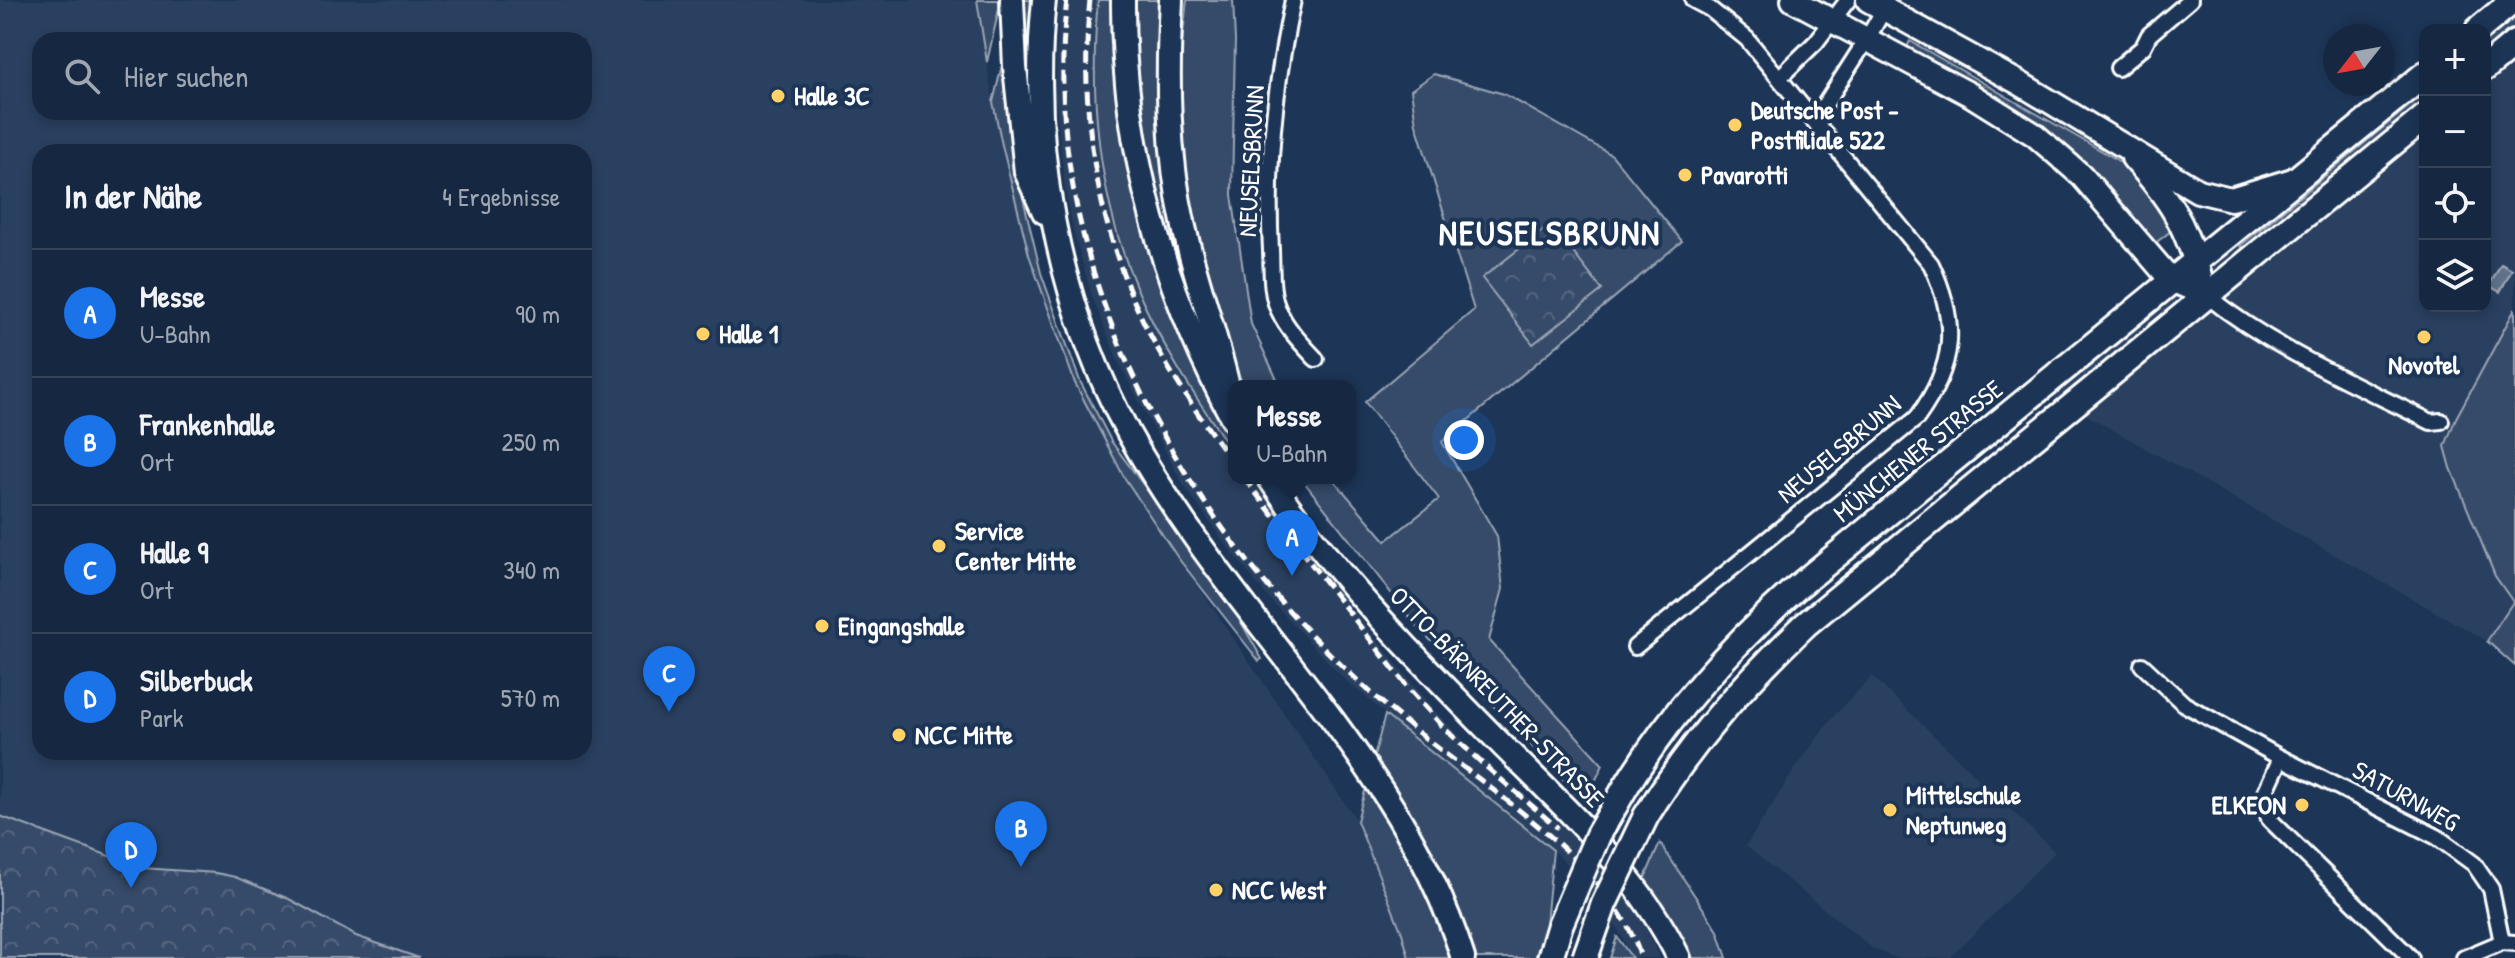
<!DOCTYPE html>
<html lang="de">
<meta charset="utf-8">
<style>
body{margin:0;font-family:"Patrick Hand",sans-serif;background:#23344c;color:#f1f3f6}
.controls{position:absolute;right:24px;top:24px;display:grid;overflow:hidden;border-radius:16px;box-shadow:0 4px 12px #0003}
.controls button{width:72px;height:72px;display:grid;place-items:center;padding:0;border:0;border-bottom:2px solid #35445a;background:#162841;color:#f1f3f6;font:40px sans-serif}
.compass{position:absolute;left:2323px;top:24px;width:72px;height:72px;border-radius:50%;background:#162841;box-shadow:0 4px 12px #0003;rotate:239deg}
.you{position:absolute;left:1464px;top:440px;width:28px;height:28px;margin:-20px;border:6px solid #fff;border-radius:50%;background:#1a73e8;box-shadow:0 0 0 12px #1a73e833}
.badge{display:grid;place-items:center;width:52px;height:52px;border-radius:50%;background:#1a73e8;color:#fff;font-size:26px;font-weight:700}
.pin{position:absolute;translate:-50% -66px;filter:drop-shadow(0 2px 4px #0008)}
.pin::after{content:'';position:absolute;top:42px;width:28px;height:24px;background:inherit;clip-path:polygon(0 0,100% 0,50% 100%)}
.popup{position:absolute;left:1228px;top:380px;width:128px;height:104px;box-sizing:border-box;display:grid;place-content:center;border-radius:16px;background:#162841;filter:drop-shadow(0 2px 6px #0005);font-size:26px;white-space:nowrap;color:#9ea6b1}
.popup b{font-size:30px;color:#f1f3f6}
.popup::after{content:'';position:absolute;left:50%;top:100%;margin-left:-16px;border:16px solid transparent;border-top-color:#162841}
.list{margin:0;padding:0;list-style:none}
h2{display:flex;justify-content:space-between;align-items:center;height:104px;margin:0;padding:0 32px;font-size:34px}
h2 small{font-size:26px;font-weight:400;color:#9ea6b1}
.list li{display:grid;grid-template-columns:52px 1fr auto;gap:24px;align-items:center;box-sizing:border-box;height:128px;padding:0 32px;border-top:2px solid #35445a}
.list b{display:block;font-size:30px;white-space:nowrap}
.list p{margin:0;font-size:26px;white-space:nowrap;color:#9ea6b1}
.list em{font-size:26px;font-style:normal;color:#9ea6b1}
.icon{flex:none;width:44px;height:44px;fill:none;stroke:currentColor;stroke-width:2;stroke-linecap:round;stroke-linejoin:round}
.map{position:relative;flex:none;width:2515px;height:958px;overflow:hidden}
.search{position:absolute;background:#162841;box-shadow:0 4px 12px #0003;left:32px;top:32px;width:560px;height:88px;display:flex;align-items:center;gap:20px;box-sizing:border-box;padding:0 28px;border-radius:24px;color:#9ea6b1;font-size:30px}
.panel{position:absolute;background:#162841;box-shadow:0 4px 12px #0003;left:32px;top:144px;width:560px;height:616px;border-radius:24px}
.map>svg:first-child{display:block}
</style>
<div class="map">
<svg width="2515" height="958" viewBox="0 0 2515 958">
<defs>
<pattern id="forest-crowns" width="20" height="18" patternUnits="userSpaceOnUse" patternTransform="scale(2)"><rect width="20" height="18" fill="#364b69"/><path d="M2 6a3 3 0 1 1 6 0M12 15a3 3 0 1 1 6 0" fill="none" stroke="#546680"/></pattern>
</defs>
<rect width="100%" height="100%" fill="#1d3557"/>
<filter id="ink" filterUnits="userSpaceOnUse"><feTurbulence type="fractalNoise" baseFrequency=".0125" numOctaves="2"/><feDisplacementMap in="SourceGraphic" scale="16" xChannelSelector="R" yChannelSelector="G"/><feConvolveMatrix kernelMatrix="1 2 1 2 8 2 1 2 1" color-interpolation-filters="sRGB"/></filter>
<g filter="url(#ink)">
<g fill="#2a4161" fill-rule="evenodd">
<path d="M 0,0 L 977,0 L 993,102 L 1029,255 L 1075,383 L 1124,477 L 1357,821 L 1402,933 L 1409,958 L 419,958 L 356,936 L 235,877 L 216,873 L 142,868 L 0,816 ZM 40,40 L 584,40 L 584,112 L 40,112 ZM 40,152 L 584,152 L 584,752 L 40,752 Z"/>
<path d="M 1059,0 L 1098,0 L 1094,62 L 1095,94 L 1115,223 L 1134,282 L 1161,338 L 1199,404 L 1234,453 L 1234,478 L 1251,478 L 1334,587 L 1432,708 L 1474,751 L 1567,831 L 1605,868 L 1640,916 L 1660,958 L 1632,958 L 1618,929 L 1588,887 L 1553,850 L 1468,784 L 1342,677 L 1264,593 L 1218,534 L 1180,479 L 1117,359 L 1092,296 L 1074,233 L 1065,189 L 1055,96 Z"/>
<path d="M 2515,19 L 2515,309 L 2456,418 L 2445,446 L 2495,575 L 2513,602 L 2487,641 L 2051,395 L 2425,92 L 2425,306 L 2485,306 L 2485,44 Z"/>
<path d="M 1872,676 L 2055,852 L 1950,958 L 1896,958 L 1872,948 L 1746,846 L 1791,775 L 1830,720 Z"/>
</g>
<g fill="#364b69" stroke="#9aa5b4" stroke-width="2">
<path d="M 977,0 L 1001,0 L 987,62 Z"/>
<path d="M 1022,0 L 1035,0 L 1033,144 L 1023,61 Z"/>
<path d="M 1098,0 L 1113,0 L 1118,89 L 1131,177 L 1154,268 L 1186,349 L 1216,413 L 1234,442 L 1234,453 C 1196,399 1160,344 1135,284 C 1098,195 1089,95 1098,0 Z"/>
<path d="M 1135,0 L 1161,0 L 1204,338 C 1193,309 1181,280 1172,250 C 1145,170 1134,84 1135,0 Z"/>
<path d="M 1187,0 L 1233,0 L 1235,40 L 1232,195 L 1251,324 L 1280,386 L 1244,386 L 1221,336 L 1199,263 L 1179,143 L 1178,77 Z"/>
<path d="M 2515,12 L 2515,30 L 2485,54 L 2485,38 Z"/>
<path d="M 1910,41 L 2114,158 L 2138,175 L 2176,227 L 2154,244 L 2113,195 L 1906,49 Z"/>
<path d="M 1005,53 L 1014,149 L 1023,198 L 1041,273 L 1080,381 L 1111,441 L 1229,601 L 1262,659 L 1259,661 L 1178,558 L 1124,477 L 1075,383 L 1029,255 L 1002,145 L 993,102 Z"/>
<path d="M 1434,74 L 1504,94 L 1612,155 L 1682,241 L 1442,442 L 1497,536 L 1503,589 L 1489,640 L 1603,765 L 1585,802 L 1417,626 L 1301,478 L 1332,478 L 1386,541 L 1439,499 L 1365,402 L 1474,310 L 1416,124 L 1411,90 Z"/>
<path d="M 2425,93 L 2425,103 L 2245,252 L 2240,246 Z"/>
<path d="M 2515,309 L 2515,666 L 2487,641 L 2513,602 L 2495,576 L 2451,468 L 2445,446 L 2456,418 Z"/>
<path d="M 1385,715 L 1553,850 L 1545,934 L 1540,958 L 1409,958 L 1402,933 L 1357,821 Z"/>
<path d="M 1660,843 L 1718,931 L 1727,958 L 1693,958 L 1644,880 Z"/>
<path d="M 1617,937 L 1632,958 L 1610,958 Z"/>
</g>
<g fill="url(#forest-crowns)" stroke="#9aa5b4" stroke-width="2">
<path d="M 1551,224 L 1602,290 L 1533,344 L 1482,278 Z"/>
<path d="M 0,816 L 142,868 L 216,873 L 235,877 L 289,899 L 356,936 L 419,958 L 0,958 Z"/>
</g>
<path fill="#617289" stroke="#a0aab8" stroke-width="2" d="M 2501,264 L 2512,270 L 2500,292 L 2489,286 Z"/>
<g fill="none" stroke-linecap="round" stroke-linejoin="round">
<defs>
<g id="street">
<path d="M 1293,0 C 1275,83 1266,165 1271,250 C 1272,269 1270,293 1279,311 C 1287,329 1302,344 1316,359"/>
<path d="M 2118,68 L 2143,47 L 2149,35 L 2190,0"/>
<path d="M 1780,77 L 1816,42 L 1848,0"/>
<path d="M 1815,120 L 1867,39 L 1887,4"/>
<path d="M 2206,295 C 2273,349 2355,384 2431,422 L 2441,421"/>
<path d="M 1635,647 L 1917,418 C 1955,365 1959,324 1931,264 L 1747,39 L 1710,9 L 1693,0"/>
<path d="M 2142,665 L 2184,704 L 2281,758 L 2437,837 L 2474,864 L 2491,889 L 2502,942"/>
<path d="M 2281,758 L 2263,797 L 2269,819 L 2411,958"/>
<path d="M 2464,958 L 2502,942 L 2515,943"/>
</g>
<g id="secondary">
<path d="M 1012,0 L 1015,67 L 1026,172 L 1044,212"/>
<path d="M 1044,0 C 1029,149 1057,302 1129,434 C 1170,508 1222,576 1274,643 C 1350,741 1426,838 1463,958"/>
<path d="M 1123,0 C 1122,148 1164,292 1234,421"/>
<path d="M 1171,0 C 1167,76 1167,153 1184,227 C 1197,286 1219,341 1231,400"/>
<path d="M 1793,0 L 1971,95 L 2035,135 L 2082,176 L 2171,280 L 2206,295"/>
<path d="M 1868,0 L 2021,84 L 2198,191 L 2231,199 L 2293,180"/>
<path d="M 2133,158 C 2170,200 2184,221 2200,276"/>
<path d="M 1269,478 C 1336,578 1421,663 1505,748 C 1569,812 1639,875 1679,958"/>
</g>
<g id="primary">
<path d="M 2478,30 L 2514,0"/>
<path d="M 2485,68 L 2515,43"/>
<path d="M 1625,788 C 1671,712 1729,648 1795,589 L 2425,74"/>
<path d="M 1646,816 C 1692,742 1743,684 1806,624 L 2425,117"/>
<path d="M 1550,958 L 1560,925"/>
</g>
</defs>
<use href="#street" stroke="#fff" stroke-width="20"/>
<use href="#secondary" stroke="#fff" stroke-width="28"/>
<use href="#primary" stroke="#fff" stroke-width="30"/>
<use href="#street" stroke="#1d3557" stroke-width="14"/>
<use href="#secondary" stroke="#1d3557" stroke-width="22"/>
<use href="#primary" stroke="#1d3557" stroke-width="24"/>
<g stroke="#fff" stroke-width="5" stroke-dasharray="12 6" stroke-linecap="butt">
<path d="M 1067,0 C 1034,282 1200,558 1414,729 C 1487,789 1613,865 1641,958"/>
<path d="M 1090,0 C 1078,116 1098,239 1154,342 C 1177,385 1205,425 1234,464"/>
<path d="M 1244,478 L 1409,689 L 1444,728 L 1484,765 L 1558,828"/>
</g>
<defs>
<g id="primary-bridge">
<path d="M 1560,925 L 1598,835 L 1625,788"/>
<path d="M 1585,958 L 1604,904 L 1646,816"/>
</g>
</defs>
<use href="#primary-bridge" stroke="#fff" stroke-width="30" stroke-linecap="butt"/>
<use href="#primary-bridge" stroke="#1d3557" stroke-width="24"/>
</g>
</g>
<g fill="#ffd166" stroke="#1d3557" stroke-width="3">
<circle cx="778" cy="96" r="8"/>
<circle cx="1735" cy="125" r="8"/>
<circle cx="1685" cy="175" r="8"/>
<circle cx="703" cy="334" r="8"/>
<circle cx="2424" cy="337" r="8"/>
<circle cx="939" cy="546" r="8"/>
<circle cx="822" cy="626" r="8"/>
<circle cx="899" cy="735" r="8"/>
<circle cx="2302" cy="805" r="8"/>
<circle cx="1890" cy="810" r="8"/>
<circle cx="1216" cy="890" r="8"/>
</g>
<g text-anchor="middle" stroke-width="8" stroke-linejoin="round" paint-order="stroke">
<g font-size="26" font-weight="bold" fill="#fff" stroke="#1d3557" text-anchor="start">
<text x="794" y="105">Halle 3C</text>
<text x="1751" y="119">Deutsche Post -<tspan x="1751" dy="30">Postfiliale 522</tspan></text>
<text x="1701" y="184">Pavarotti</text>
<text x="719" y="343">Halle 1</text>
<text x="2424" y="374" text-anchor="middle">Novotel</text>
<text x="955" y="540">Service<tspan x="955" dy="30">Center Mitte</tspan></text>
<text x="838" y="635">Eingangshalle</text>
<text x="915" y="744">NCC Mitte</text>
<text x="1906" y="804">Mittelschule<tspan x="1906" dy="30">Neptunweg</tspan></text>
<text x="2286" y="814" text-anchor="end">ELKEON</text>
<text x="1232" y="899">NCC West</text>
</g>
<g font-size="26" fill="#fff" stroke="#1d3557">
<text transform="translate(1251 161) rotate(-87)" y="9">NEUSELSBRUNN</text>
<text transform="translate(1839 449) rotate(-40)" y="9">NEUSELSBRUNN</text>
<text transform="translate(1918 451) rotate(-39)" y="9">MÜNCHENER STRASSE</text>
<text transform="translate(1497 697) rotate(46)" y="9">OTTO-BÄRNREUTHER-STRASSE</text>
<text transform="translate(2406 796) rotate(29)" y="9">SATURNWEG</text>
</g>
<g font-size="34" font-weight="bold" letter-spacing="2" fill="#fff" stroke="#1d3557">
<text x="1550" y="245">NEUSELSBRUNN</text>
</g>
</g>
</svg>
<div class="controls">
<button>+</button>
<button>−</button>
<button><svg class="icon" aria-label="locate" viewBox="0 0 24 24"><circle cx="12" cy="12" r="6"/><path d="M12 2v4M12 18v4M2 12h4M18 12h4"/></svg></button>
<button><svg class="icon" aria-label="layers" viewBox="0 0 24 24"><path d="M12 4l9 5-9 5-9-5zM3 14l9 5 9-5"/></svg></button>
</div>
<svg class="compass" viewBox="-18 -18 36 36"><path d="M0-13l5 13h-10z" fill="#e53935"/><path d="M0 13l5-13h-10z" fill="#9ea6b1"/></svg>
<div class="you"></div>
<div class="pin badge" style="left:1292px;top:576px">A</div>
<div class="popup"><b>Messe</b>U-Bahn</div>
<div class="pin badge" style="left:1021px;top:867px">B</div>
<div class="pin badge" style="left:669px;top:712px">C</div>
<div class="pin badge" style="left:131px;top:888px">D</div>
<div class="search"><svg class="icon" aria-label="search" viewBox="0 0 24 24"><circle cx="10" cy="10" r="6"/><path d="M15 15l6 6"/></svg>Hier suchen</div>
<section class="panel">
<h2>In der Nähe<small>4 Ergebnisse</small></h2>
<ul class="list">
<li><span class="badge">A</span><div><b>Messe</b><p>U-Bahn</p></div><em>90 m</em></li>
<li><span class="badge">B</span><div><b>Frankenhalle</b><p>Ort</p></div><em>250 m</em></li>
<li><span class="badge">C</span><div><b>Halle 9</b><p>Ort</p></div><em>340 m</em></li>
<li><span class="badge">D</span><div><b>Silberbuck</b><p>Park</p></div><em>570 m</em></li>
</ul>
</section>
</div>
